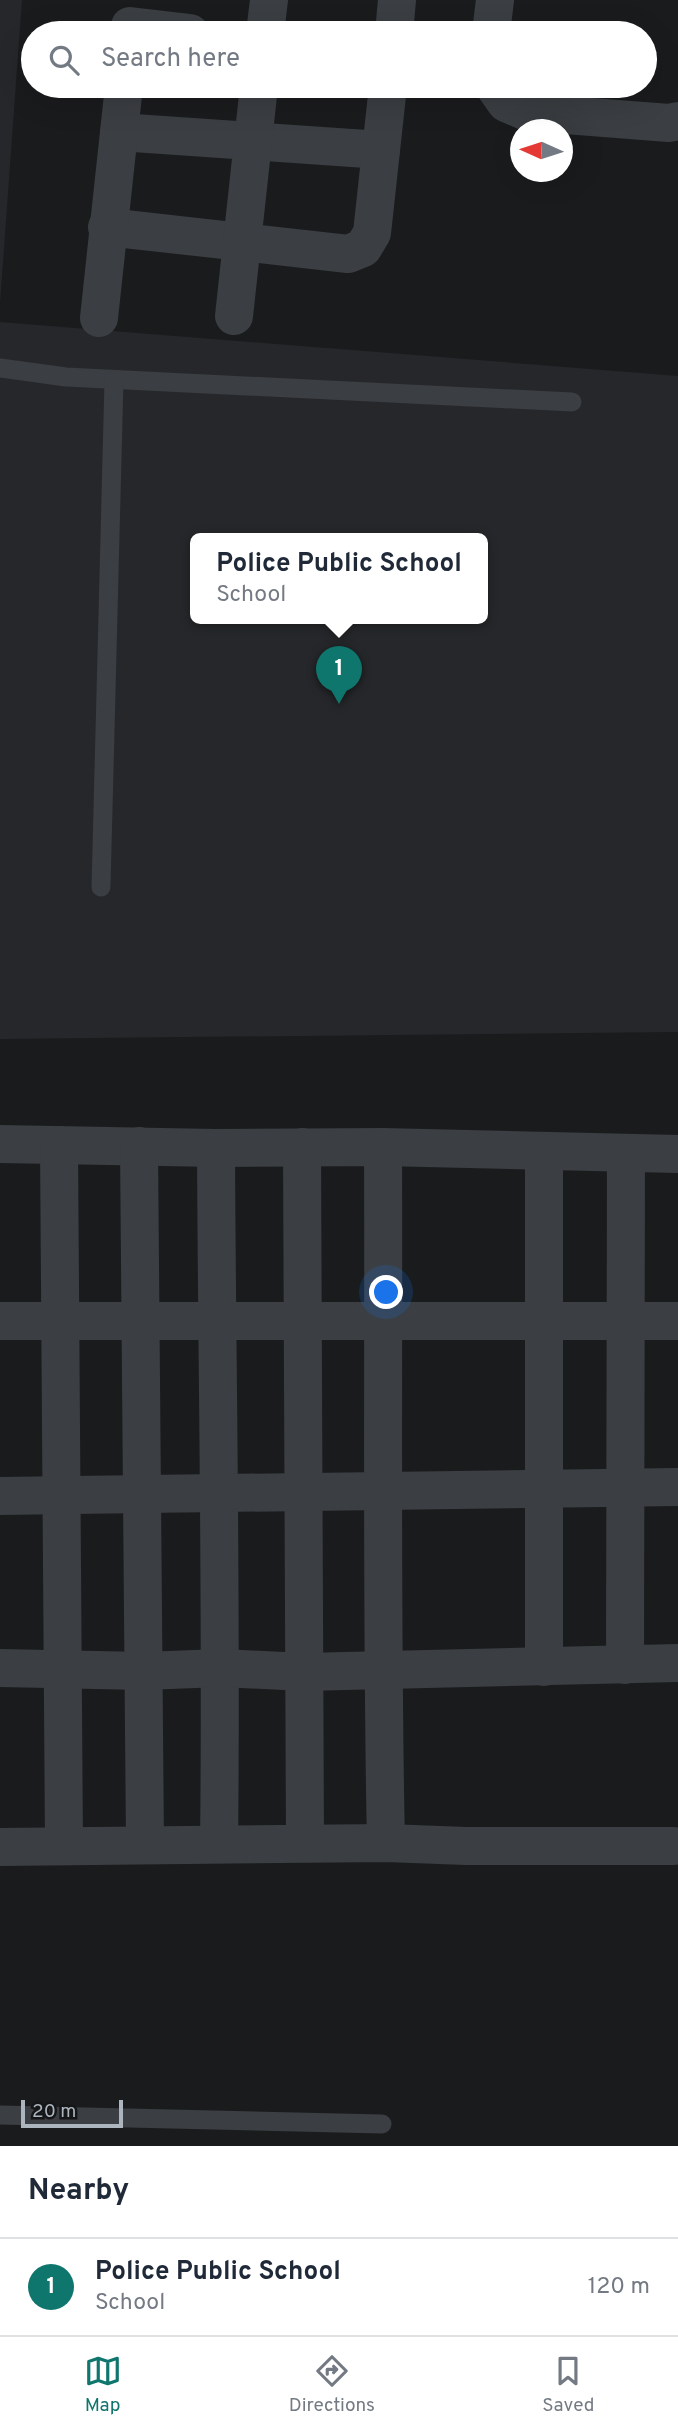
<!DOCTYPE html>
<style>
body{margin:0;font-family:Overpass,sans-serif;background:#f6f6f7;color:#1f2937}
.compass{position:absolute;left:510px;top:119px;width:63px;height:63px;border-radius:50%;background:#fff;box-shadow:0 7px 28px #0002;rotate:273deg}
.scale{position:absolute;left:21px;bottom:18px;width:102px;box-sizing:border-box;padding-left:7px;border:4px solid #acb5bd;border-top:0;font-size:19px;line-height:24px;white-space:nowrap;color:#acb5bd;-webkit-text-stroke:5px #151618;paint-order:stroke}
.you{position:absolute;left:387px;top:1293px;width:24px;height:24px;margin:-18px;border:5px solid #fff;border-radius:50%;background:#1a73e8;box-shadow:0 0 0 10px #1a73e833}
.badge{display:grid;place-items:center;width:46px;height:46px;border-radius:50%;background:#0f766e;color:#fff;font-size:23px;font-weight:700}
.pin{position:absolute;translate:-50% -58px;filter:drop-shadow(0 2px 4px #0008)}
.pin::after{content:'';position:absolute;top:37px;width:24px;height:21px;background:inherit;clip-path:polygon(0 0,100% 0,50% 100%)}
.popup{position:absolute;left:190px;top:533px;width:298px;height:91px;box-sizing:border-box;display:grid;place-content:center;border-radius:10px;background:#fff;filter:drop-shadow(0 2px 5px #0005);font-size:23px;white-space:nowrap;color:#747a83}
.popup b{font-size:26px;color:#1f2937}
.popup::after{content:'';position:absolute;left:50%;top:100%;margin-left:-14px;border:14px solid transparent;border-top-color:#fff}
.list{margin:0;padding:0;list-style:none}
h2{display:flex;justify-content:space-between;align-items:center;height:91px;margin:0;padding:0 28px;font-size:30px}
h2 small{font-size:23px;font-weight:400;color:#747a83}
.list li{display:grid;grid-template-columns:46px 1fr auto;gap:21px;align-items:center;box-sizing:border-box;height:98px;padding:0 28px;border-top:2px solid #e0e1e3}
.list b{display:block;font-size:26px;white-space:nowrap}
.list p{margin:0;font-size:23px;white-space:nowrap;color:#747a83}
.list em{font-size:23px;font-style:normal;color:#747a83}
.icon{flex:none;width:38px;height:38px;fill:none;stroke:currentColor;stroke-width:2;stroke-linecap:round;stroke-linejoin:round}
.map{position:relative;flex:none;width:678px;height:2146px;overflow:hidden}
.search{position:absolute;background:#fff;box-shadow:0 7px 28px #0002;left:21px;right:21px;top:21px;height:77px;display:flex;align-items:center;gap:18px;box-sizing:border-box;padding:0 24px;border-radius:38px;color:#747a83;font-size:26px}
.sheet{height:189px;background:#fff}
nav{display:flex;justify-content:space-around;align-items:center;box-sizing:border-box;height:98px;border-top:2px solid #e0e1e3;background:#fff;font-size:19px;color:#747a83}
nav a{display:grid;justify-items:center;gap:4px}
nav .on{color:#0f766e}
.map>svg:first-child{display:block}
</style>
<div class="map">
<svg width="678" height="2146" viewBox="0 0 678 2146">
<rect width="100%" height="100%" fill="#1a1b1d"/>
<g fill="#26272a" fill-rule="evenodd">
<path d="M 0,0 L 22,0 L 0,303 Z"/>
<path d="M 0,322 L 678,376 L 678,1032 L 0,1039 ZM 196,538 L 482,538 L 482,618 L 196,618 Z"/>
</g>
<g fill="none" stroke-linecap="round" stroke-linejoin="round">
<g stroke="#3b3e42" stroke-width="19">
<path d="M 0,368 L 66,377 L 572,402"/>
<path d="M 101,887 L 114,380"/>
<path d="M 0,2115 L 382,2124"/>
</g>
<g stroke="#3b3e42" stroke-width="38">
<path d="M 130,26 L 190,33"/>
<path d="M 265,33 L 269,0"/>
<path d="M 394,33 L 397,0"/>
<path d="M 491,33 L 495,0"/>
<path d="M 494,86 L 506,103 L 527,112 L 669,123 L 678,121"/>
<path d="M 119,132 L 381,150"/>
<path d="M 107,227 L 348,254 L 363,248 L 372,233 L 388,86"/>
<path d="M 234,316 L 259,86"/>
<path d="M 99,318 L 124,86"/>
<path d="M 0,1144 L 216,1148 L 383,1147 L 678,1154"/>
<path d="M 59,1145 L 64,1846"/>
<path d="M 139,1146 L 145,1845"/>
<path d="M 302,1147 L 305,1843"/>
<path d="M 383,1147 C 384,1379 381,1611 386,1843"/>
<path d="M 216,1148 C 217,1380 222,1612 219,1844"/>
<path d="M 0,1321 L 678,1321"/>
<path d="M 0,1496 L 678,1487"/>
<path d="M 625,1665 L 626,1153"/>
<path d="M 544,1667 L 544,1152"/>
<path d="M 0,1668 L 144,1671 L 221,1668 L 304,1672 L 678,1663"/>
<path d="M 0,1847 L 386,1843 L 466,1846 L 674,1846"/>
</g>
</g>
</svg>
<svg class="compass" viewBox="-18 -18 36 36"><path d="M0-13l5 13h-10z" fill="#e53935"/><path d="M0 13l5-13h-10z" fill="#747a83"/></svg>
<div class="scale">20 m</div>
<div class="you"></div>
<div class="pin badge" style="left:339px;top:704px">1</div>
<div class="popup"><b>Police Public School</b>School</div>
<div class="search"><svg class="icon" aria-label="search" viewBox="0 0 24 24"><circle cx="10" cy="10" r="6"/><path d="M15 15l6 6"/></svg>Search here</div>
</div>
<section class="sheet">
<h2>Nearby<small></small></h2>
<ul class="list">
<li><span class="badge">1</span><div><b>Police Public School</b><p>School</p></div><em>120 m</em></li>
</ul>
</section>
<nav>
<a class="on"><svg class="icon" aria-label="map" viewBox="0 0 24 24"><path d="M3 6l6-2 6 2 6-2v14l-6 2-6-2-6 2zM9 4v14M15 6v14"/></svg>Map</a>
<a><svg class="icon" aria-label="directions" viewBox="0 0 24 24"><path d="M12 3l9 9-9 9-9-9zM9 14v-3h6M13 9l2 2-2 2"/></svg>Directions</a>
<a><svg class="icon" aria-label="saved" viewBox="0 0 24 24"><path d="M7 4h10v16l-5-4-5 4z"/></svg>Saved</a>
</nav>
